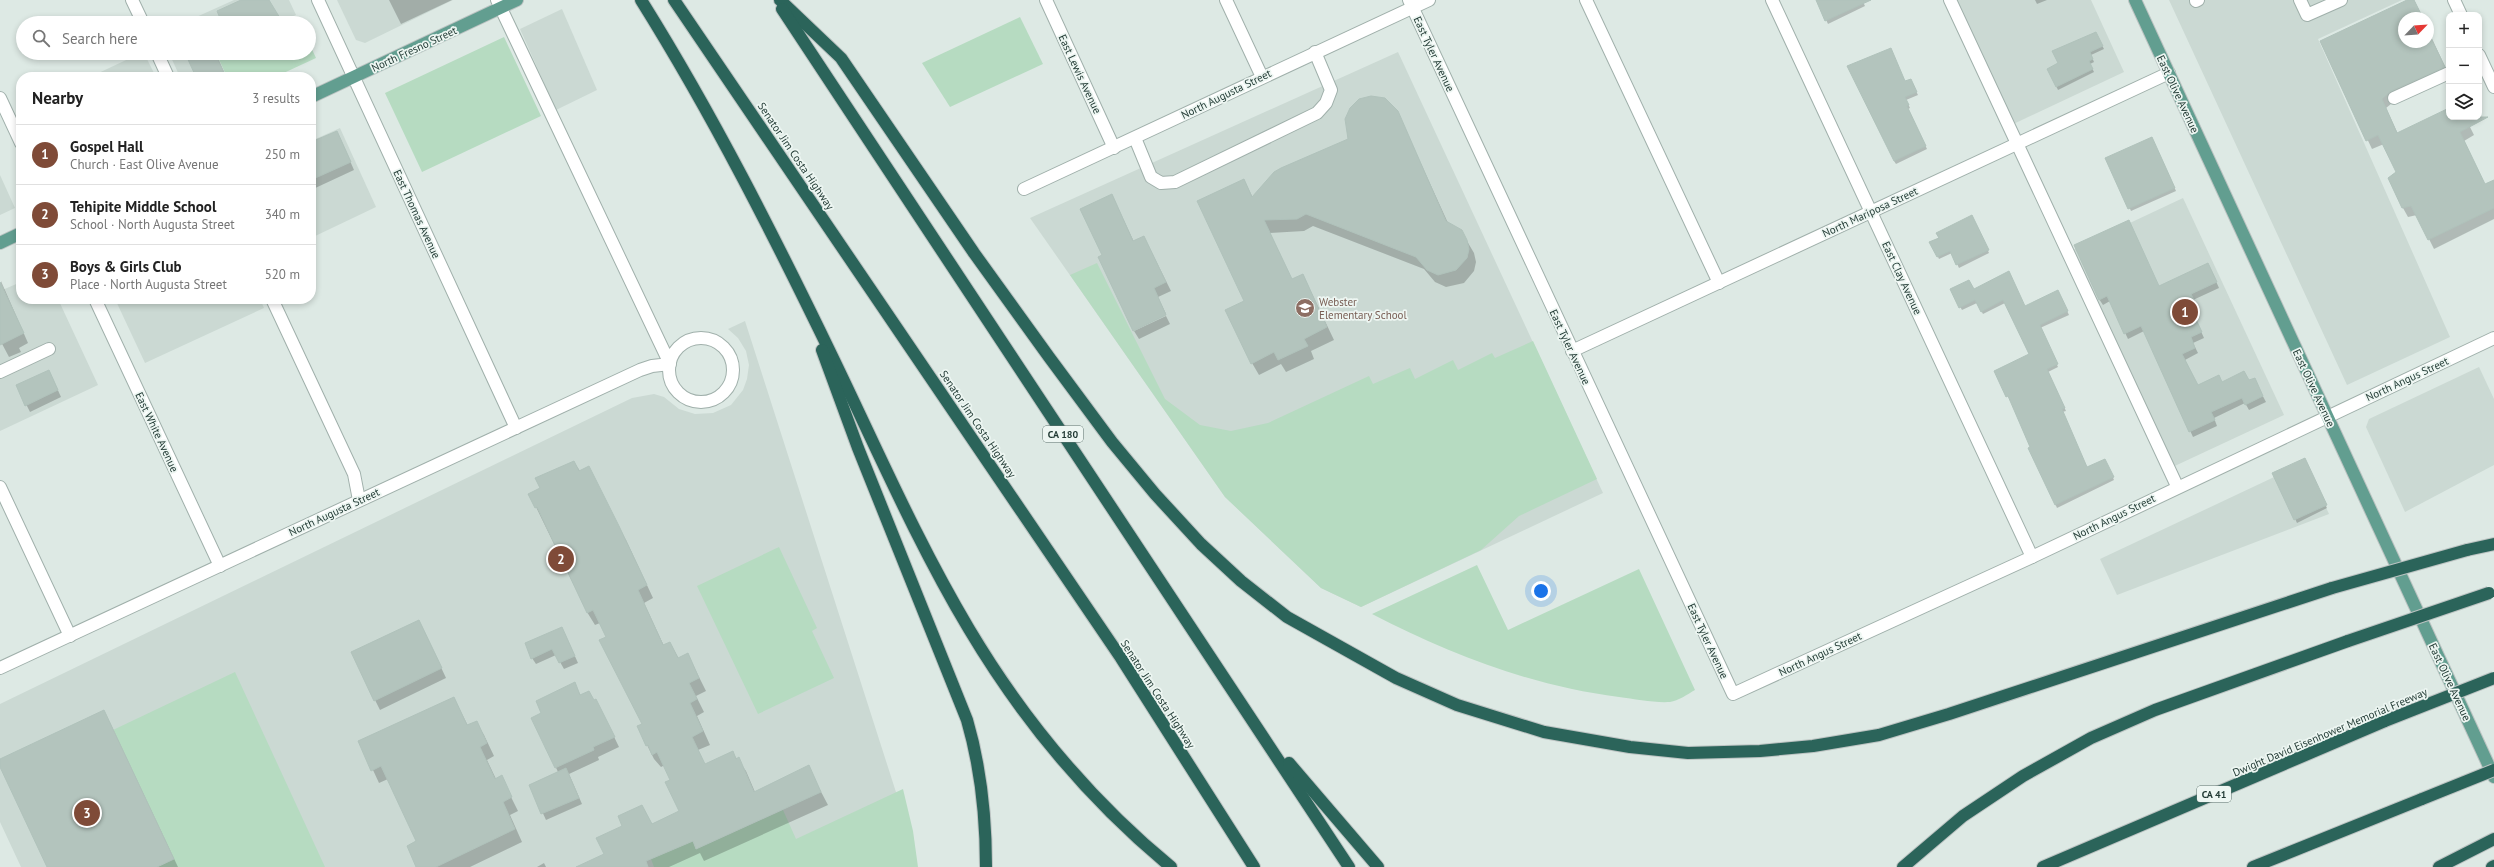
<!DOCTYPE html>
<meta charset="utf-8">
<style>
body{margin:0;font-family:"PT Sans",sans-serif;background:#f2f2f2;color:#222}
.controls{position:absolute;right:12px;top:12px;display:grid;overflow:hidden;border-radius:8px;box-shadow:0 2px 6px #0003}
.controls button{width:36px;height:36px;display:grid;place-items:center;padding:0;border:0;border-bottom:1px solid #e0e0e0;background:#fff;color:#222;font:20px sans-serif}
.compass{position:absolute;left:2398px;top:12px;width:36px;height:36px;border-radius:50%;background:#fff;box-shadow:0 2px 6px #0003;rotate:65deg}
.you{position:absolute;left:1541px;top:591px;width:14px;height:14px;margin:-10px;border:3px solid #fff;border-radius:50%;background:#1a73e8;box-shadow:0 0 0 6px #1a73e833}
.badge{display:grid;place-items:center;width:26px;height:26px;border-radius:50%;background:#7f4b38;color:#fff;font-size:13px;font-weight:700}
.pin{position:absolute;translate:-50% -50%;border:2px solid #fff;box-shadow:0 1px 4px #0006}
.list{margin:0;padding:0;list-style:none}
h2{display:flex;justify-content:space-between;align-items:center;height:52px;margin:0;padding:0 16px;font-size:17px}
h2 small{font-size:13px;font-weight:400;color:#767676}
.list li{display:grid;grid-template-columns:26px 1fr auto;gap:12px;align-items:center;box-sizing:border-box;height:60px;padding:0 16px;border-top:1px solid #e0e0e0}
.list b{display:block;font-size:15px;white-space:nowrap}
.list p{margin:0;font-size:13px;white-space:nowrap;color:#767676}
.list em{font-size:13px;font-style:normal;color:#767676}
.icon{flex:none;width:22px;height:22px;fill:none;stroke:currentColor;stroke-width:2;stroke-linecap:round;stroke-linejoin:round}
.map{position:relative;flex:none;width:2494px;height:867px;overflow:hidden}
.search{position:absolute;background:#fff;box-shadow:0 2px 6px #0003;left:16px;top:16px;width:300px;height:44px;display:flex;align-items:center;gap:10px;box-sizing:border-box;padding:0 14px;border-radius:22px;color:#767676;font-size:15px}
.panel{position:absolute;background:#fff;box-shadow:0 2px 6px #0003;left:16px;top:72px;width:300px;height:232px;border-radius:16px}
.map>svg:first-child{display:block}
</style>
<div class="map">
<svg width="2494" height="867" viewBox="0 0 2494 867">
<rect width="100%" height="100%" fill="#dde9e4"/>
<g fill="#cbd9d3">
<path d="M 234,0 L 289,0 L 296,15 L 278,23 L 183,23 Z"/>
<path d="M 337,0 L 453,0 L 365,43 L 356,40 Z"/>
<path d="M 1945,0 L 2091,0 L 2124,72 L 2005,128 Z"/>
<path d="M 2169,0 L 2402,0 L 2318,39 L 2450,337 L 2347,385 Z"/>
<path d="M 562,9 L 597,90 L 556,110 L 520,29 Z"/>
<path d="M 1398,52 L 1603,493 L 1361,607 L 1321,588 L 1225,497 L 1030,218 Z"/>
<path d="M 141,53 L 144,53 L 156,77 L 90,77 Z"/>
<path d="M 169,53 L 216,53 L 227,77 L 180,77 Z"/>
<path d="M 340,128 L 376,207 L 311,238 L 311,141 Z"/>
<path d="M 0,175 L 15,208 L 0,215 Z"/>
<path d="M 2183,198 L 2284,415 L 2164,471 L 2064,254 Z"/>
<path d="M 21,282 L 21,299 L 58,299 L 98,385 L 0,431 L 0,291 Z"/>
<path d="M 115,299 L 260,299 L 264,308 L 145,363 Z"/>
<path d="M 745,321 L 903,814 L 915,867 L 21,867 L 0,822 L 0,704 L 632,398 L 654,394 L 664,397 L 679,409 L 695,414 L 713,413 L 731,405 L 743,390 L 747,379 L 749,365 L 746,351 L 738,338 L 728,329 Z"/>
<path d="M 2479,367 L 2494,399 L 2494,465 L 2405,512 L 2366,427 L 2369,419 Z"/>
<path d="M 2302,464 L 2308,467 L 2329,514 L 2117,595 L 2100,559 Z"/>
</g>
<g fill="#b6dbc1">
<path d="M 1020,17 L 1043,64 L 950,107 L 922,63 Z"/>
<path d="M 504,37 L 541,116 L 422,172 L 385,93 Z"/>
<path d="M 309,43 L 316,58 L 275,77 L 227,77 L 216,53 L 309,53 Z"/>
<path d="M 1097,263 L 1165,399 L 1200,425 L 1231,431 L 1268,423 L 1369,376 L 1373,384 L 1410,368 L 1415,379 L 1453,360 L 1458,370 L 1492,353 L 1495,358 L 1533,341 L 1597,479 L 1519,516 L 1481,550 L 1361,607 L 1321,588 L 1225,497 L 1070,275 Z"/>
<path d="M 779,547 L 817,628 L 812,631 L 834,678 L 758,714 L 697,586 Z"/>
<path d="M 1477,565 L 1508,630 L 1639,569 L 1695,690 C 1688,694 1678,701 1670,702 C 1654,703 1635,699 1619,697 C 1531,686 1450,654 1372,614 Z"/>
<path d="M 235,672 L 325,867 L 157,867 L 113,730 Z"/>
<path d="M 903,789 L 913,831 L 918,867 L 654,867 L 651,859 L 693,841 L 696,849 L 783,810 L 796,839 Z"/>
</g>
<g fill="#0003">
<path d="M 243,0 L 263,0 L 269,3 L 282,23 L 203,23 L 220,16 Z"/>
<path d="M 389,0 L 452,0 L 401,24 Z"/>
<path d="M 1817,0 L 1862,0 L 1865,6 L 1828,24 Z"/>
<path d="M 2035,0 L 2047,0 L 2037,4 Z"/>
<path d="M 2410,0 L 2414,0 L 2423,18 L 2404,18 L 2404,42 L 2428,42 L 2428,30 L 2449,75 L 2396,100 L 2386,108 L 2398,134 L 2449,109 L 2449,117 L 2465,117 L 2474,135 L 2464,141 L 2485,185 L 2494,181 L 2494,219 L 2434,249 L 2417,215 L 2408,217 L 2403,208 L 2389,178 L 2397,172 L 2384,144 L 2372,149 L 2321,42 Z"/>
<path d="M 2097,36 L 2104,49 L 2091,55 L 2094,62 L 2090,64 L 2094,72 L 2058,90 L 2048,69 L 2059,64 Z"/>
<path d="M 186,53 L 230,53 L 218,59 L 226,77 L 197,77 Z"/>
<path d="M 1905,82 L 1912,83 L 1918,95 L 1906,100 L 1910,108 L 1908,109 L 1927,149 L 1896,164 L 1894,161 Z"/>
<path d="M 1397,111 L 1448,223 L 1461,231 L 1474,253 L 1476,262 L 1474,271 L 1464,283 L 1446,287 L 1435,282 L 1424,269 L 1313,226 L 1304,231 L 1270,233 L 1292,280 L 1303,275 L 1334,340 L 1311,351 L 1314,359 L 1286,372 L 1281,364 L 1259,375 L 1252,363 L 1246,302 L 1244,180 L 1253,198 Z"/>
<path d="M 341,140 L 354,170 L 311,190 L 311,144 Z"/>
<path d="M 2153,141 L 2176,191 L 2131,211 L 2107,158 Z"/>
<path d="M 1112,195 L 1134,242 L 1144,237 L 1171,291 L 1158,297 L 1166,314 L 1104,256 Z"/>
<path d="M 1973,219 L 1989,253 L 1959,268 L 1952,253 L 1939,259 L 1931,242 Z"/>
<path d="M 2075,246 L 2159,287 L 2211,270 L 2219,288 L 2193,300 L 2197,308 L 2192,311 L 2204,338 L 2193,343 L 2198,353 L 2185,360 L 2198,386 L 2249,382 L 2257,385 L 2266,402 L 2249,410 L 2245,403 L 2214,418 L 2217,426 L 2193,437 L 2144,331 L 2128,339 L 2110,301 L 2103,305 L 2099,299 Z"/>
<path d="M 1,281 L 28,343 L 19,348 L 21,352 L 9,357 L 0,340 Z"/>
<path d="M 1951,290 L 1973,290 L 2025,307 L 2059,294 L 2069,315 L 2040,328 L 2058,367 L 2048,372 L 2066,411 L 2062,412 L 2087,468 L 2106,463 L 2114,480 L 2057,508 L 2010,399 L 1995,371 L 2030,355 L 2005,303 L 1983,314 L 1977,303 L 1962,310 Z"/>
<path d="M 1166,316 L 1170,324 L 1139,339 L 1134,331 Z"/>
<path d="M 52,377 L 61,397 L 30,412 L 17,386 Z"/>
<path d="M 574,462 L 626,540 L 653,598 L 644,603 L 664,646 L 670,643 L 679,659 L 688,655 L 706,691 L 696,696 L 704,712 L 697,716 L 710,745 L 698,750 L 705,765 L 732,752 L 746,771 L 755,792 L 808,767 L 828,805 L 704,861 L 700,853 L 669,867 L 579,867 L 605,855 L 623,826 L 642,806 L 652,824 L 680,812 L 672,780 L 665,765 L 661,767 L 654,759 L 638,727 L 644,724 L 607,637 L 600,623 L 595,625 L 587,612 L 536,507 L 541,489 Z"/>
<path d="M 2306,462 L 2327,508 L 2297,523 L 2274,473 Z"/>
<path d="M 424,631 L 446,678 L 380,710 L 375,700 Z"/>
<path d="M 565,634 L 578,663 L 564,669 L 556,655 L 536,664 L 532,658 Z"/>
<path d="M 574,683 L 581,696 L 594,701 L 601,710 L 619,747 L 598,757 L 599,760 L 569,774 L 582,804 L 546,820 L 530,785 L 558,772 L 533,718 L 543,714 Z"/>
<path d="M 454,698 L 468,726 L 476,722 L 484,735 L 494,756 L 487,760 L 496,779 L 501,777 L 518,811 L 510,815 L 522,842 L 470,867 L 418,867 L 417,841 L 388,779 L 379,783 L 360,742 Z"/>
<path d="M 103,712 L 111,725 L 178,867 L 48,867 L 0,765 L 0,761 Z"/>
<path d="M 544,863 L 546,867 L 537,867 Z"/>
</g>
<g fill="#b3c4bd" stroke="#b0c2bb">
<path d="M 241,0 L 269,0 L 280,18 L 269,23 L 222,23 L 217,11 Z"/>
<path d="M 1816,0 L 1871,0 L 1825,21 Z"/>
<path d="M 2407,0 L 2414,0 L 2423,18 L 2404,18 L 2404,42 L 2428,42 L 2428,32 L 2445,67 L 2391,91 L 2382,99 L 2397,133 L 2449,108 L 2449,117 L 2488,117 L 2460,132 L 2485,184 L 2494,180 L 2494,208 L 2428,240 L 2411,206 L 2402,208 L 2388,178 L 2396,172 L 2378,135 L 2366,141 L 2320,41 Z"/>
<path d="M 2096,32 L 2103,46 L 2090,52 L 2093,59 L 2089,61 L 2093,69 L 2056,87 L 2047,69 L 2058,63 L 2052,51 Z"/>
<path d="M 1891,48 L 1905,81 L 1911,79 L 1917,92 L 1905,97 L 1909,105 L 1907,106 L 1926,146 L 1894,161 L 1847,66 Z"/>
<path d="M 185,53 L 215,53 L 226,77 L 196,77 Z"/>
<path d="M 1371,96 L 1385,98 L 1398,111 L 1446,221 L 1462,230 L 1467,240 L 1469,249 L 1467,258 L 1456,270 L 1438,275 L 1427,270 L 1416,257 L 1306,214 L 1297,219 L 1264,220 L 1292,279 L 1303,274 L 1327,327 L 1304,339 L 1308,346 L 1278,360 L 1274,352 L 1251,364 L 1225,310 L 1244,301 L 1197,201 L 1244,179 L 1252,197 L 1274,172 L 1281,168 L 1348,139 L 1345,119 L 1350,108 L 1359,99 Z"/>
<path d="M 337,131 L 351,162 L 311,180 L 311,142 Z"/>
<path d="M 2152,137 L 2175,188 L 2128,209 L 2105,158 Z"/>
<path d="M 1112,194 L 1133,241 L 1144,236 L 1166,282 L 1154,288 L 1166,315 L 1133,331 L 1098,257 L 1102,255 L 1080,209 Z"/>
<path d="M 1972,215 L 1989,250 L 1956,265 L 1950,251 L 1937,257 L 1929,242 L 1939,238 L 1936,233 Z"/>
<path d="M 2129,220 L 2159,286 L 2208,263 L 2217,282 L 2191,294 L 2195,302 L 2189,305 L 2202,332 L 2191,337 L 2195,348 L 2182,354 L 2198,385 L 2219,375 L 2222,382 L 2244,371 L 2249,380 L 2255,378 L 2263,396 L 2245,405 L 2242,398 L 2211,412 L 2215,420 L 2189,432 L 2141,326 L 2124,334 L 2107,296 L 2099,300 L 2074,245 Z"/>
<path d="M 2009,271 L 2025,306 L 2058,290 L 2068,311 L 2040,325 L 2058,364 L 2047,369 L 2065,408 L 2062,409 L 2087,467 L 2105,459 L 2114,477 L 2055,505 L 2028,448 L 2030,447 L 2008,396 L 2006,397 L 1994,371 L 2029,354 L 2003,300 L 1981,312 L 1975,300 L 1959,308 L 1950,289 L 1969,280 L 1974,289 Z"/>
<path d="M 0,282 L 24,333 L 0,345 Z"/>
<path d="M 49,370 L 58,390 L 25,406 L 16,385 Z"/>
<path d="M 2305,458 L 2327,505 L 2294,520 L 2272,473 Z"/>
<path d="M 574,461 L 579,471 L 589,466 L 619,526 L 647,585 L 638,590 L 663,645 L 670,642 L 678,658 L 688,653 L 699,678 L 689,683 L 697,699 L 690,703 L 703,731 L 692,737 L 705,764 L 733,751 L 736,759 L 739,757 L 754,792 L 809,765 L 821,792 L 696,849 L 693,841 L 646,861 L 648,867 L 576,867 L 604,854 L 596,838 L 622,826 L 618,816 L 642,805 L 652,824 L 679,811 L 665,782 L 670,780 L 657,752 L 652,755 L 648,745 L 646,746 L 637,726 L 642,724 L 599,640 L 606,637 L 593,610 L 587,613 L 537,507 L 535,508 L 528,494 L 540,488 L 535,478 Z"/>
<path d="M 419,620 L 442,668 L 374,701 L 351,652 Z"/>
<path d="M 562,627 L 575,656 L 559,663 L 552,649 L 531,659 L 525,643 Z"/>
<path d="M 575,682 L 580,695 L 589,691 L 594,700 L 596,699 L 615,737 L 593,747 L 594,750 L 555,768 L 531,718 L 541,713 L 536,701 Z"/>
<path d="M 454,697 L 467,725 L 477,721 L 487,743 L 480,747 L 495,779 L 502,775 L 512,797 L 503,802 L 515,829 L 436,867 L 416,867 L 407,846 L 416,841 L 394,794 L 381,766 L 371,771 L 358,741 Z"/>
<path d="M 104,710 L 174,859 L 157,867 L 47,867 L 0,767 L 0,759 Z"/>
<path d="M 566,768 L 579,798 L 541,814 L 529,785 Z"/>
</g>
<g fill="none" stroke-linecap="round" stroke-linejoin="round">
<defs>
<g id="minor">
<path d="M 132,0 L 143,23"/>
<path d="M 318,0 L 516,428"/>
<path d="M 1046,0 L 1114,148"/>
<path d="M 1226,0 L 1262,77"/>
<path d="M 1409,0 L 1733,694 L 2032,557 L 2494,338"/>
<path d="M 1586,0 L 1719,283"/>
<path d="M 1772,0 L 2032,557"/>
<path d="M 1950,0 L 2177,486"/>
<path d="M 2300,0 L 2307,15 L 2341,0"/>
<path d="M 2454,0 L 2461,15"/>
<path d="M 2196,1 L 2198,0"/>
<path d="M 157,53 L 168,77"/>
<path d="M 2479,55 L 2494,87"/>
<path d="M 0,98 L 21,143"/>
<path d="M 2394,98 L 2449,73"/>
<path d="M 1135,138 L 1151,177 L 1161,183 L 1175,182 L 1317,113 L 1326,103 L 1331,90 L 1315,52"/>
<path d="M 1024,189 L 1429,0"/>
<path d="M 95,299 L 220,566"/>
<path d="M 272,299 L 354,474 L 359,500"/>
<circle cx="701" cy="370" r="32"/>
<path d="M 1572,351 L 2169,73"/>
<path d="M 0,372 L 49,349"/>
<path d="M 0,487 L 70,636"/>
<path d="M 0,668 L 640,370 L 652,366 L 670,364 L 497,0"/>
</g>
<g id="major">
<path d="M 2135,0 L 2494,777"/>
<path d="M 311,97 L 517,0"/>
<path d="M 0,243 L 21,233"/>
</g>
<g id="highway">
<path d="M 641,0 C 713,115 774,236 833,358 C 877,449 917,542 969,629 C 1022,718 1091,801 1171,867"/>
<path d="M 674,0 L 1121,658 L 1254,867"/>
<path d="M 780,0 L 841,58 L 974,253 L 1049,357 L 1112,442 L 1155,494 L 1201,544 L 1241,581 L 1287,617 L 1396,678 L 1457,705 L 1544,732 L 1630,747 L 1688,753 L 1760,751 L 1813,746 L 1879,735 L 1949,714 L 2332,588"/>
<path d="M 782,9 L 1349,867"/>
<path d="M 822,350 L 858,448 L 967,720 C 981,768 986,817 986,867"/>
<path d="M 2467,550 L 2494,544"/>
<path d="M 1289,763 L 1378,867"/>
<path d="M 1903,867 L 1963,816 L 2023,776 L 2091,738 L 2155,710 L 2348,641"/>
<path d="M 2043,867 L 2385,721"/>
<path d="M 2253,867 L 2422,799"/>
<path d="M 2439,867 L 2494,839"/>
<path d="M 2492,867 L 2494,866"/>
</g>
</defs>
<use href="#minor" stroke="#a0b0ab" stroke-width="14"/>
<use href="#major" stroke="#bcc3c2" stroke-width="14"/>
<use href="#highway" stroke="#bcc3c2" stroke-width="14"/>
<use href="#minor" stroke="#fff" stroke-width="12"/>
<use href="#major" stroke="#629e90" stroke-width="12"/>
<use href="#highway" stroke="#2b645a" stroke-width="12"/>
<defs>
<g id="highway-bridge">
<path d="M 2332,588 L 2467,550"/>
<path d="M 2348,641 L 2489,593"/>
<path d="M 2385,721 L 2494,678"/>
<path d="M 2422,799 L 2494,770"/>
</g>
</defs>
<use href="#highway-bridge" stroke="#bcc3c2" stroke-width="14" stroke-linecap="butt"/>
<use href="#highway-bridge" stroke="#2b645a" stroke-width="12"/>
</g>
<defs>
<symbol id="school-disc" viewBox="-11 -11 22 22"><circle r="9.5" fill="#8d6e63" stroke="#edf6f2"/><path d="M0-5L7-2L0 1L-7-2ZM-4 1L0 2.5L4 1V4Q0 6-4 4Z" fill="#fff"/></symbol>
</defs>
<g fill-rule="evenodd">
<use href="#school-disc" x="1294" y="297" width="22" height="22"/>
</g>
<g text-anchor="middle" stroke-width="3.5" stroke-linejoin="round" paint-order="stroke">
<g fill="#edf6f2" stroke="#5d716c" stroke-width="1">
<rect x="1043" y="426" width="40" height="16" rx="3"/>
<rect x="2197" y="786" width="34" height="16" rx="3"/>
</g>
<g font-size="10" font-weight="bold" fill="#1f3832">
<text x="1063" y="438">CA 180</text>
<text x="2214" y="798">CA 41</text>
</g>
<g font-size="11" fill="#1f3832" stroke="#edf6f2">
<text transform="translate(414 49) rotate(-25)" y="4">North Fresno Street</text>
<text transform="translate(1434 54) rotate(65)" y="4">East Tyler Avenue</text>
<text transform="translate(1080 74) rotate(65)" y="4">East Lewis Avenue</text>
<text transform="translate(1226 94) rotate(-26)" y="4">North Augusta Street</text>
<text transform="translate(2178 94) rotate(65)" y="4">East Olive Avenue</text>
<text transform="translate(796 156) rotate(56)" y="4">Senator Jim Costa Highway</text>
<text transform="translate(1870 212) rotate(-25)" y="4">North Mariposa Street</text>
<text transform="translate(417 214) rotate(65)" y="4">East Thomas Avenue</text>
<text transform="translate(1902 278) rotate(65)" y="4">East Clay Avenue</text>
<text transform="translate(1570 347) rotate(65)" y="4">East Tyler Avenue</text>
<text transform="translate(2407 379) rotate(-25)" y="4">North Angus Street</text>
<text transform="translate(2314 388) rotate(65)" y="4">East Olive Avenue</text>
<text transform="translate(978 424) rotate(56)" y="4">Senator Jim Costa Highway</text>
<text transform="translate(157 432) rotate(65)" y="4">East White Avenue</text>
<text transform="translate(334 512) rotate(-25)" y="4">North Augusta Street</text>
<text transform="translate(2114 517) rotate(-26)" y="4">North Angus Street</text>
<text transform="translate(1708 641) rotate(65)" y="4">East Tyler Avenue</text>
<text transform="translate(1820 654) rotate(-25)" y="4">North Angus Street</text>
<text transform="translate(2450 682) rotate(65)" y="4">East Olive Avenue</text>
<text transform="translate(1158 694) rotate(57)" y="4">Senator Jim Costa Highway</text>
<text transform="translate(2330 732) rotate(-23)" y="4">Dwight David Eisenhower Memorial Freeway</text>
</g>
<g font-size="11" fill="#785e54" stroke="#edf6f2" text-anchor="start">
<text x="1319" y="306">Webster<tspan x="1319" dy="13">Elementary School</tspan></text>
</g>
</g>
</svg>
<div class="controls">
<button>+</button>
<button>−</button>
<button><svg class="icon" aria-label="layers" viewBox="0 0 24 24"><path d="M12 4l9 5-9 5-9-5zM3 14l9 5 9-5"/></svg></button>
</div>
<svg class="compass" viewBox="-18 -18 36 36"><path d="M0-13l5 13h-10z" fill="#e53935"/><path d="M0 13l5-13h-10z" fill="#767676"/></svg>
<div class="you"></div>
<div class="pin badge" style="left:2185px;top:312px">1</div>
<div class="pin badge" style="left:561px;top:559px">2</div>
<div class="pin badge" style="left:87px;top:813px">3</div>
<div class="search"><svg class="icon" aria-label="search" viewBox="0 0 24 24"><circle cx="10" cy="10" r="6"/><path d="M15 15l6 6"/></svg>Search here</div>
<section class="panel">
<h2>Nearby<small>3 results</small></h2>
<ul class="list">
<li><span class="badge">1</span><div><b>Gospel Hall</b><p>Church · East Olive Avenue</p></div><em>250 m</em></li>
<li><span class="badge">2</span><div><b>Tehipite Middle School</b><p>School · North Augusta Street</p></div><em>340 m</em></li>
<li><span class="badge">3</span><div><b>Boys &amp; Girls Club</b><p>Place · North Augusta Street</p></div><em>520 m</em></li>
</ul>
</section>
</div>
